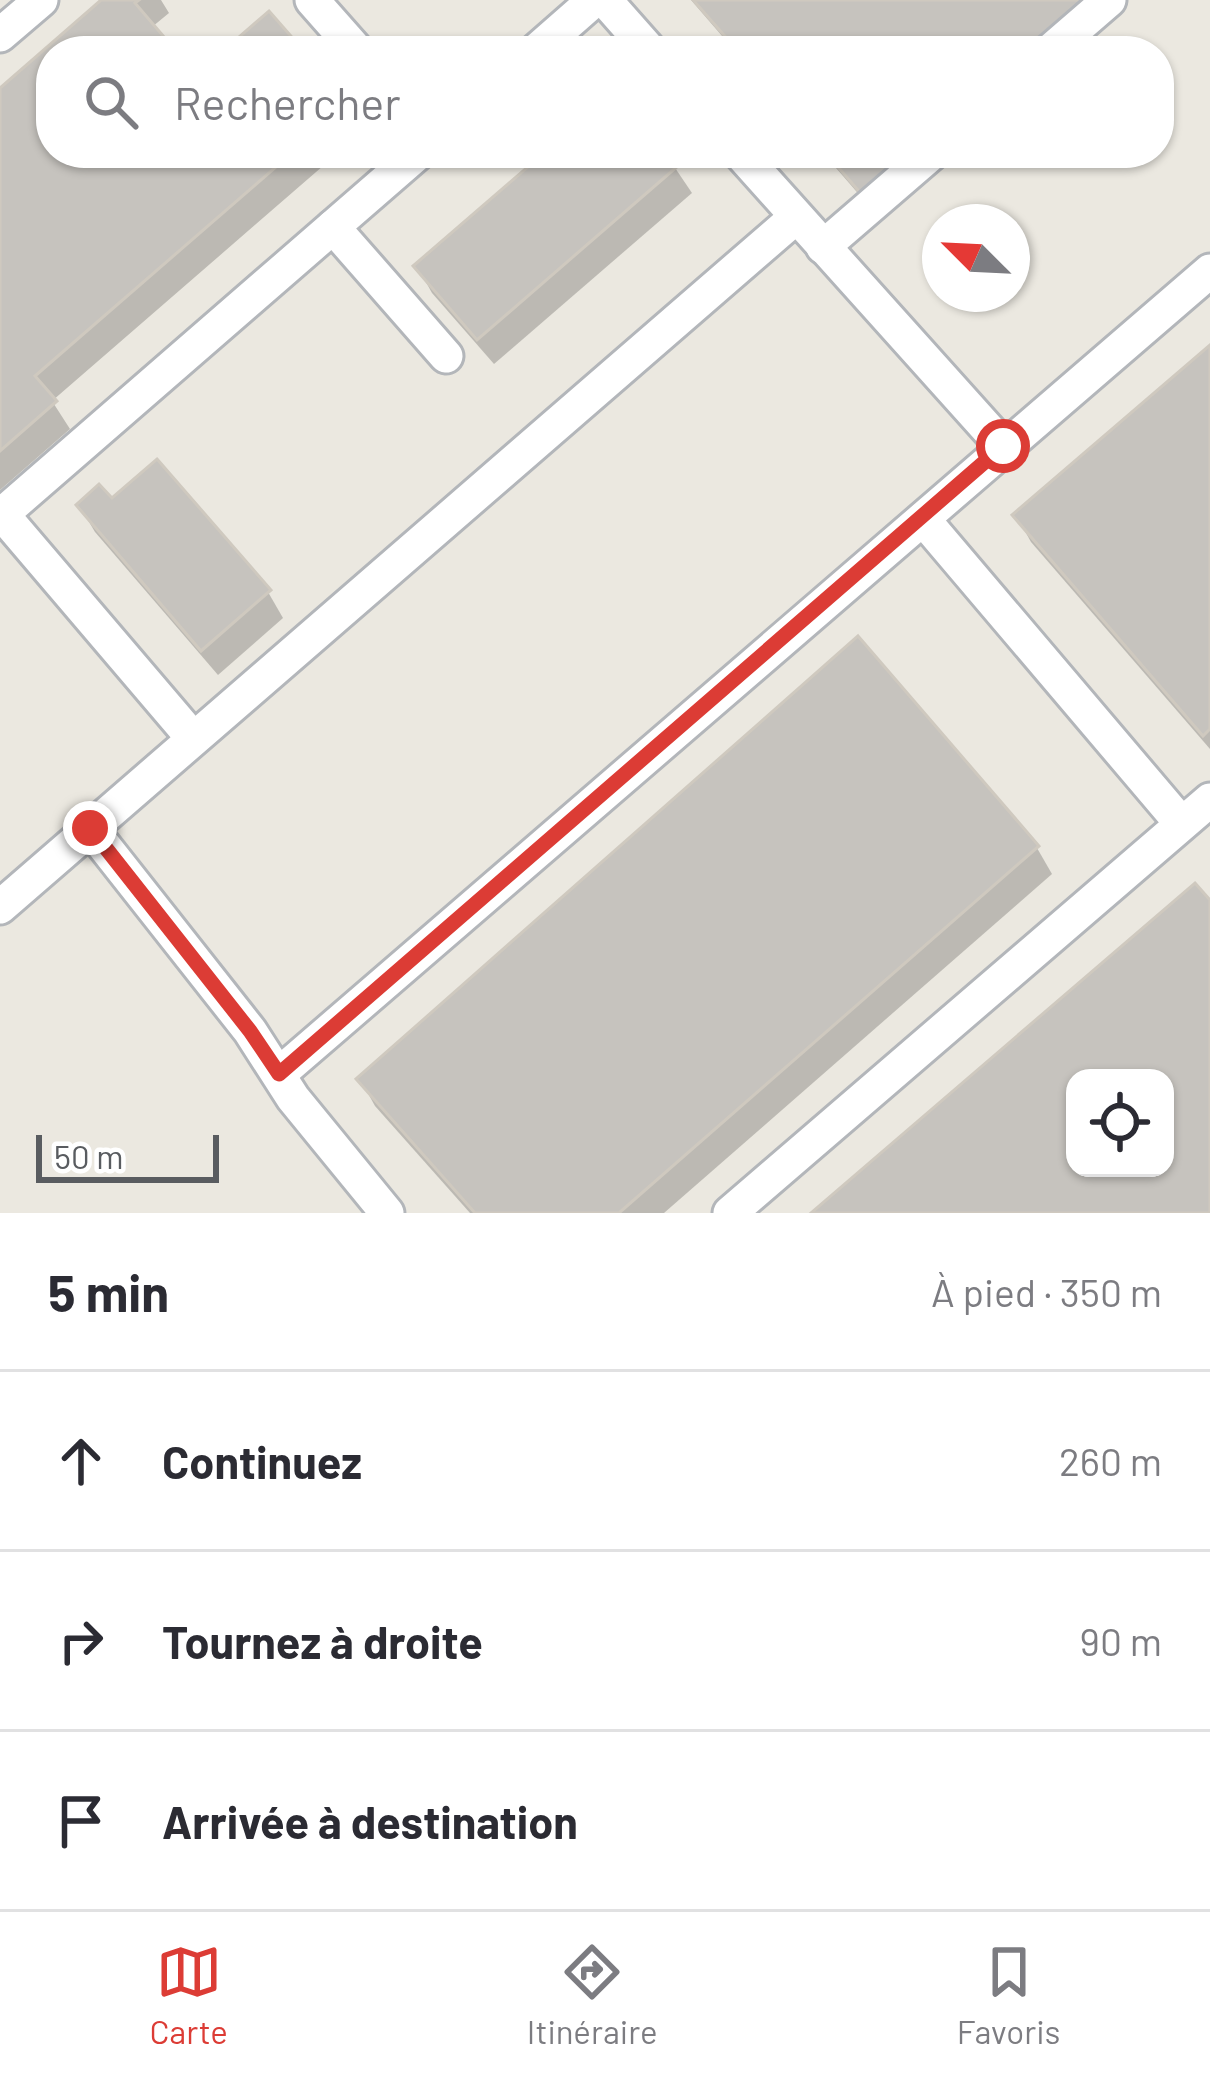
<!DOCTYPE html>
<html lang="fr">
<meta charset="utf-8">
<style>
body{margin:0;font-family:Barlow,sans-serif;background:#f7f7f7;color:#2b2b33}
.controls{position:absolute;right:36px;bottom:36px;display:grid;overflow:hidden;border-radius:24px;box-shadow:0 3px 9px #0004}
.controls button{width:108px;height:108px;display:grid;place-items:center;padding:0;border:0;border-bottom:3px solid #e1e1e2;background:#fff;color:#2b2b33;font:60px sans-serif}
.compass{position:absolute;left:922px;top:204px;width:108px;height:108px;border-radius:50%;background:#fff;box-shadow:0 3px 9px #0004;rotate:294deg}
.scale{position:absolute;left:36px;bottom:30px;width:183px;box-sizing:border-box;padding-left:12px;border:6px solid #595c60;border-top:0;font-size:33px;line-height:42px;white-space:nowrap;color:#595c60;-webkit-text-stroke:9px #fff;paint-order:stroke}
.stop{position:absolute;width:36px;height:36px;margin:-27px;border:9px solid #dc3c35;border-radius:50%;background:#fff}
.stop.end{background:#dc3c35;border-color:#fff;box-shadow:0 3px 12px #0008}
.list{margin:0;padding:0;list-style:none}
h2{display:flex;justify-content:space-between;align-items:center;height:156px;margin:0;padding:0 48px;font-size:51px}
h2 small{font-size:39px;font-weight:400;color:#7c7c81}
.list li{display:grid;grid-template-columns:78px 1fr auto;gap:36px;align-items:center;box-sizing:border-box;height:180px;padding:0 48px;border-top:3px solid #e1e1e2}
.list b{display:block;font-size:45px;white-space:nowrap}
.list em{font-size:39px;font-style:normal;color:#7c7c81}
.icon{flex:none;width:66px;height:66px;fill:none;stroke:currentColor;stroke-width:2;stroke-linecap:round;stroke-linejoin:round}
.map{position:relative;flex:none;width:1210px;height:1213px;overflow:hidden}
.search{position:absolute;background:#fff;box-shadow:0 3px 9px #0004;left:36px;right:36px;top:36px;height:132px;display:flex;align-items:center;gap:30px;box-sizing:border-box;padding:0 42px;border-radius:48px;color:#7c7c81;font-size:45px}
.sheet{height:696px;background:#fff}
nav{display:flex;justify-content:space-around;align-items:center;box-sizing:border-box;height:168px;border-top:3px solid #e1e1e2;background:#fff;font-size:33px;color:#7c7c81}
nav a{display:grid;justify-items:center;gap:6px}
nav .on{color:#dc3c35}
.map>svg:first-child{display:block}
</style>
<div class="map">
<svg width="1210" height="1213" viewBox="0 0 1210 1213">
<rect width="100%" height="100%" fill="#ebe8e0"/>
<g fill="#0003">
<path d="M 106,0 L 161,0 L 169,13 L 152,27 L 172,51 L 51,51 L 51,153 L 338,153 L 52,401 L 70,429 L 0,490 L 0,92 Z"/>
<path d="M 691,0 L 1122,0 L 1063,51 L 735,51 Z"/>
<path d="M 548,153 L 665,153 L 692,193 L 494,364 L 432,293 L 417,266 Z"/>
<path d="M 823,153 L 946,153 L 876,214 Z"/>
<path d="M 1210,349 L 1210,749 L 1031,542 L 1016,515 Z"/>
<path d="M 112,503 L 268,592 L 283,618 L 218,675 L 95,532 L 79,505 Z"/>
<path d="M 1037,848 L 1052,874 L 664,1213 L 470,1213 L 375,1106 L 360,1079 Z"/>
</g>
<g fill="#c6c3be" stroke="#cfc9bf" stroke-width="3" fill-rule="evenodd">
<path d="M 101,0 L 139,0 L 135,3 L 176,51 L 51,51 L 51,153 L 292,153 L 35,376 L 57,401 L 0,451 L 0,88 Z"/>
<path d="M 693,0 L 1088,0 L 1030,51 L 738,51 Z"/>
<path d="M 269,11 L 304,51 L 223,51 Z"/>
<path d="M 544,153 L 669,153 L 679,165 L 477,340 L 413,266 Z"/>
<path d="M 826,153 L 912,153 L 863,196 Z"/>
<path d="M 1210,345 L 1210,729 L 1203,736 L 1012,515 Z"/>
<path d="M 157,459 L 271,590 L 201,651 L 76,505 L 99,484 L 112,498 Z"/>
<path d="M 858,636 L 1039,846 L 619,1213 L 475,1213 L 356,1079 Z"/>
<path d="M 1195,883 L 1210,900 L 1210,1213 L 811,1213 ZM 1075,1078 L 1165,1078 L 1165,1168 L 1075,1168 Z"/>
</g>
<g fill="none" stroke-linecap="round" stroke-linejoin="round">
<defs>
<g id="minor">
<path d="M 312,0 L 357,51"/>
<path d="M 605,0 L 650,51"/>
<path d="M 0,35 L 41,0"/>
<path d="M 536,51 L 594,0"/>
<path d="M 1050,51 L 1109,0"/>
<path d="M 740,153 L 1003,446"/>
<path d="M 333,227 L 446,356"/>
<path d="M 823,247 L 932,153"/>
<path d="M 2,514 L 192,737"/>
<path d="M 0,516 L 418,153"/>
<path d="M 923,519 L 1181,823"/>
<path d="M 90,828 L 250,1031 L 293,1098 L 387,1213"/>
<path d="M 0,907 L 796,217"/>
<path d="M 279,1074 L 1210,271"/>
<path d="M 730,1213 L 1210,800"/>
</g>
</defs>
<use href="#minor" stroke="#b3b6ba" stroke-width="39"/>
<use href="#minor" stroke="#fff" stroke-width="33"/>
</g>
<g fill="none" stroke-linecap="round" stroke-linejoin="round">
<path stroke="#dc3c35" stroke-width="15" d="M 90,828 L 250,1031 L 279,1074 L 1003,446"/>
</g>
</svg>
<div class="controls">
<button><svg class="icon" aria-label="locate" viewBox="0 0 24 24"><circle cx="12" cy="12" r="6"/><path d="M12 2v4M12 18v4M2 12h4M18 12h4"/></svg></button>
</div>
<svg class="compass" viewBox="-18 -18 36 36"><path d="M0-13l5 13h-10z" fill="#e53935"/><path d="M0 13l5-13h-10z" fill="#7c7c81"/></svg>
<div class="scale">50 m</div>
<div class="stop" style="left:1003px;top:446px"></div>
<div class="stop end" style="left:90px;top:828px"></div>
<div class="search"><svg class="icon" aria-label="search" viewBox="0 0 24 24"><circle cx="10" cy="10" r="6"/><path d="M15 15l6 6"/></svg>Rechercher</div>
</div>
<section class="sheet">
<h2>5 min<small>À pied · 350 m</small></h2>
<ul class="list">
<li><svg class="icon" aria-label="ahead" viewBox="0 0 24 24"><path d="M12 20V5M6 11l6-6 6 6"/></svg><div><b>Continuez</b></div><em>260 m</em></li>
<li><svg class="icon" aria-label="right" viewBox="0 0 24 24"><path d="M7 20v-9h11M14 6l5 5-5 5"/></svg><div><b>Tournez à droite</b></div><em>90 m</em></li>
<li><svg class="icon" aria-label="arrive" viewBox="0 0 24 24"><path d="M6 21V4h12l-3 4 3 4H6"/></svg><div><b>Arrivée à destination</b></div></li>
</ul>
</section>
<nav>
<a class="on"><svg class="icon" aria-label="map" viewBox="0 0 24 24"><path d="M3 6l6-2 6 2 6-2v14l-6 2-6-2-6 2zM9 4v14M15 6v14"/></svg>Carte</a>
<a><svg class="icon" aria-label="directions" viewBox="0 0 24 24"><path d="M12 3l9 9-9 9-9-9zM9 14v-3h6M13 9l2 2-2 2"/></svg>Itinéraire</a>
<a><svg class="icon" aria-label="saved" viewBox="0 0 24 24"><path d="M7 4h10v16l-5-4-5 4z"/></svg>Favoris</a>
</nav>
